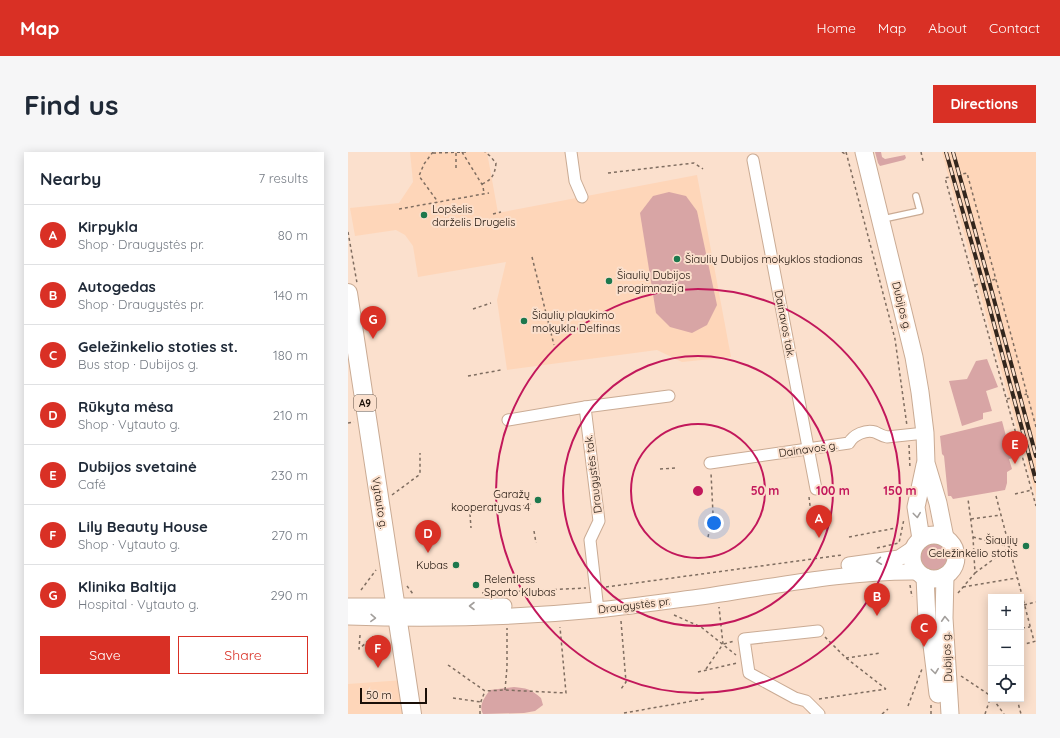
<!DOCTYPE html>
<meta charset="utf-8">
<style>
body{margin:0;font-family:Quicksand,sans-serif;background:#f6f6f7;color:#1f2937}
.controls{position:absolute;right:12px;bottom:12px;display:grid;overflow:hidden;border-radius:0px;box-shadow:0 2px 10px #0003}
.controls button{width:36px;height:36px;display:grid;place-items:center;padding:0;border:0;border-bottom:1px solid #e0e1e3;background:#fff;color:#1f2937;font:20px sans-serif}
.scale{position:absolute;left:12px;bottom:10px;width:67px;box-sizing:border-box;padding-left:4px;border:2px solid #1a0f07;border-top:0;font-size:11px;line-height:14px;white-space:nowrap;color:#1a0f07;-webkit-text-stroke:3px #fbe0cd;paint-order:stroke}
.you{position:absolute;left:366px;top:371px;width:14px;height:14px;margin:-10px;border:3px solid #fff;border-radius:50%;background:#1a73e8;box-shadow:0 0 0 6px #1a73e833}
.badge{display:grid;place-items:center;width:26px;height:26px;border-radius:50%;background:#d93025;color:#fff;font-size:13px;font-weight:700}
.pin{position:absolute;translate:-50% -33px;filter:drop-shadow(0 1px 2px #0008)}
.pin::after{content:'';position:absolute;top:21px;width:14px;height:12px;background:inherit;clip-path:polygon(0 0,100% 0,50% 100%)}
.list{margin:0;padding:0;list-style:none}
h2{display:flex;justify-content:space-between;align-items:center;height:52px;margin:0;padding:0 16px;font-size:17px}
h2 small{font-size:13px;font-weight:400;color:#747a83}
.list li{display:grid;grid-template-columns:26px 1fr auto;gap:12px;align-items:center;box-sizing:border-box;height:60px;padding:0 16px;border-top:1px solid #e0e1e3}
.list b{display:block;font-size:15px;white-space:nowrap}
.list p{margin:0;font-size:13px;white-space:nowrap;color:#747a83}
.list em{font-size:13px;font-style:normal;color:#747a83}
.actions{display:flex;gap:8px;padding:12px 16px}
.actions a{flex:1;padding:9px 0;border:1px solid #d93025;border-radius:0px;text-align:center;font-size:14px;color:#d93025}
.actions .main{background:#d93025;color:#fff}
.icon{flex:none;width:22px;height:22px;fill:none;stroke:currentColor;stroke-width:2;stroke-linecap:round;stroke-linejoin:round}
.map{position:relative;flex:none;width:688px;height:562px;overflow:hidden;border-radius:0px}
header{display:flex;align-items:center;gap:24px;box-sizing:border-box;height:56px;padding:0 20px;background:#d93025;color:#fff}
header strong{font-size:19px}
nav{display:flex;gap:22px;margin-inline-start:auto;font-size:14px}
.intro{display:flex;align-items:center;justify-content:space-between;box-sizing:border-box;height:96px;padding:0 24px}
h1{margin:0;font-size:28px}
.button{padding:10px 18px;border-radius:0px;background:#d93025;color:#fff;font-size:14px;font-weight:700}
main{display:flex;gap:24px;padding:0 24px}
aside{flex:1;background:#fff;border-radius:0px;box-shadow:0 2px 10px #0003}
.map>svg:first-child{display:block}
</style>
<header>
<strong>Map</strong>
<nav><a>Home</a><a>Map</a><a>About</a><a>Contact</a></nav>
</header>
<div class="intro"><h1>Find us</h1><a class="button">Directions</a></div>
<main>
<aside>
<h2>Nearby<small>7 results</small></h2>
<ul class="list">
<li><span class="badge">A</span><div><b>Kirpykla</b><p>Shop · Draugystės pr.</p></div><em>80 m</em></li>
<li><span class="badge">B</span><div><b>Autogedas</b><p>Shop · Draugystės pr.</p></div><em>140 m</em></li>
<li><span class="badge">C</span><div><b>Geležinkelio stoties st.</b><p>Bus stop · Dubijos g.</p></div><em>180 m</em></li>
<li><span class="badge">D</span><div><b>Rūkyta mėsa</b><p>Shop · Vytauto g.</p></div><em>210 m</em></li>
<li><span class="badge">E</span><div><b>Dubijos svetainė</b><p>Café</p></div><em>230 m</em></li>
<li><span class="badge">F</span><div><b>Lily Beauty House</b><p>Shop · Vytauto g.</p></div><em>270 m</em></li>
<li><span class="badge">G</span><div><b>Klinika Baltija</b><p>Hospital · Vytauto g.</p></div><em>290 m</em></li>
</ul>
<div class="actions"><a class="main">Save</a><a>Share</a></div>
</aside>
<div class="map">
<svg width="688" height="562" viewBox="0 0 688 562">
<rect width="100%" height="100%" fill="#fbe0cd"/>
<g fill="#fed6b9">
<path d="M 62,0 L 139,0 L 150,61 L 349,23 L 383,205 L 334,210 L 309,198 L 159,218 L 149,148 L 158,110 L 70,125 L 65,94 L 57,83 L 48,78 L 7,84 L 2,56 L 51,51 L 65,30 Z"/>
<path d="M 594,0 L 688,0 L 688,344 L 641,174 Z"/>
<path d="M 56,528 L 60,562 L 0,562 L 0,532 Z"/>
</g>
<g fill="#d8a5a5">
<path d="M 527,0 L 533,0 L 534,5 L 537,7 L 557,3 L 558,6 L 556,8 L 532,14 L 530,11 Z"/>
<path d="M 321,40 L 338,44 L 349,59 L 369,153 L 359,173 L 344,181 L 322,175 L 308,161 L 292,61 L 305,44 Z"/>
<path d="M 639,207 L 650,235 L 638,239 L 644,259 L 635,261 L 635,267 L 614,274 L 601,229 L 619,227 L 628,209 Z"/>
<path d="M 654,269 L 658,284 L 664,283 L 669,305 L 661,307 L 664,317 L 659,320 L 659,331 L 657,338 L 605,347 L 603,344 L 600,344 L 596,304 L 594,302 L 592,284 Z"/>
<circle cx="585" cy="405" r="14"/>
<path d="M 166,535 C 178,536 183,537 193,546 L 195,553 L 187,559 L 176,561 L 135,562 C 130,553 137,545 142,538 Z"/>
</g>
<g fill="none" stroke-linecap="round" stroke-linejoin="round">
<defs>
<path id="service" d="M 535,67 L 572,59 L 568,44"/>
<g id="minor">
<path d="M 223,0 L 227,29 L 234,45"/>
<path d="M 405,8 L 468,337"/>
<path d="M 237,255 L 251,369 L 242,388 L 250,458"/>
<path d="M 160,268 L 237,255 L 321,244"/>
<path d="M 362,311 L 501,291 C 505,283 518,277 527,280 C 531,282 534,284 539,285 L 577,281"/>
<path d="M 470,479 L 396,487 L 401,521 L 447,546 L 458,549 L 471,562"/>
</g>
<g id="secondary">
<path d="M 501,413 L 551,406 L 566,396"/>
<path d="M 0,454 L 156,454"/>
<path d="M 0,465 C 83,468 166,466 248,458 C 280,455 312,450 345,446 C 419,436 494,419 570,420"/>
</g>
<g id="primary">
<path d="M 516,0 L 566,205 L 572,240 L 577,281 L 578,311 L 590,351 L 597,386"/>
<circle cx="586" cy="405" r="22"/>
<path d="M 573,387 L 568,355 L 577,313"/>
<path d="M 597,424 L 596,466 L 602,562"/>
<path d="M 577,425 L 579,468 L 584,493 L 590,542"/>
</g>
<path id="trunk" d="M 0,141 L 64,562"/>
</defs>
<use href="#service" stroke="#caab94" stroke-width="8"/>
<use href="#minor" stroke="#caab94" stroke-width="13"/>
<use href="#secondary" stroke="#caab94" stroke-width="17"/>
<use href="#primary" stroke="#caab94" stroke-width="19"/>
<use href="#trunk" stroke="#caab94" stroke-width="20"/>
<g stroke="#7f6d60" stroke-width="1.5" stroke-dasharray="3 3" stroke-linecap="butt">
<path d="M 85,0 L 76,12 L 71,24 L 90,50"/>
<path d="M 114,0 L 135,34 L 136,42"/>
<path d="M 494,0 L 499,3"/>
<path d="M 498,0 L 547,187 L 559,274"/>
<path d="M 573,0 L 575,9"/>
<path d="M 85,1 L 118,0"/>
<path d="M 108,1 L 108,17"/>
<path d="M 260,21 L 346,11 L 355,17"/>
<path d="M 134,32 C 144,28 147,22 148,11 L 142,4 L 137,0"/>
<path d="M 51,57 L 141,41"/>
<path d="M 145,62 L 153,60"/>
<path d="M 0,80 L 9,131"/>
<path d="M 184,105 L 206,193"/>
<path d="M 627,133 L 648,127"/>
<path d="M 125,157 L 143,151"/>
<path d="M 120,224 L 153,218"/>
<path d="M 659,247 L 679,242"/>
<path d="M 0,271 L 6,270"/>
<path d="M 688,275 L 619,21 L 597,26 L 688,354"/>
<path d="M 561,293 L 562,317"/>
<path d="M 312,317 L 328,316"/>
<path d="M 667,342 L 684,338"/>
<path d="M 44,343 L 71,323 L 72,320 L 72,301"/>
<path d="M 648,344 L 686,489"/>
<path d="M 461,345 L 464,371"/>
<path d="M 175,354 L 183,352"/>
<path d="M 122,362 L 123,376"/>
<path d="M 623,367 L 653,363"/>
<path d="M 186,379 L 188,391"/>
<path d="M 360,385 L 365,362 L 363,321"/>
<path d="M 501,385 L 548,376"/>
<path d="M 625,385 L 662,395"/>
<path d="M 529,396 L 551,391 L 556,367"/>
<path d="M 627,421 L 662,395"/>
<path d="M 562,433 L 564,445"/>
<path d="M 59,434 L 65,442"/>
<path d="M 258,435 L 494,403"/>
<path d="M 615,435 L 669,426"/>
<path d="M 13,438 L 28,418"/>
<path d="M 134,441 L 238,436"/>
<path d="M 610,441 L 627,421 L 625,385 L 620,347"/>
<path d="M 676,453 L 688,450"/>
<path d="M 326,463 L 353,475 L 388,503"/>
<path d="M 273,469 L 278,530 L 273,537"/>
<path d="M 674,476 L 682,475"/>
<path d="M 12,483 L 11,497 L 27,483"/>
<path d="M 477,485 L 498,506 L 538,537"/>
<path d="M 376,492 L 386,489"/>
<path d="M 673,493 L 688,489"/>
<path d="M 498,506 L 533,501"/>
<path d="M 100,513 L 137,539 L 157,538 L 218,541 L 212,475"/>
<path d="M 358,517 L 375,492 L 371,455"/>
<path d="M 350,520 L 389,511"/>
<path d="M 613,524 L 643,544"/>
<path d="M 157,538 L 159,515 L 159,476"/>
<path d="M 105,546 L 133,550"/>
<path d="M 471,547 L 538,537"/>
<path d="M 645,547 L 656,562"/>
<path d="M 669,547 L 673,562"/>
<path d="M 583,553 L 583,562"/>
<path d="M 560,554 L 574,517"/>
<path d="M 276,561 L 356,547"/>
<path d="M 132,562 L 132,552 L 137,539"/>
<path d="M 534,562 L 540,557"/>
<path d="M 637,562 L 643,544"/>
</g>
<use href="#service" stroke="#fff" stroke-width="5.5"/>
<use href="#minor" stroke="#fff" stroke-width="11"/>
<use href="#secondary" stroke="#fff" stroke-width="15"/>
<use href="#primary" stroke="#fff" stroke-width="17"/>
<use href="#trunk" stroke="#fff" stroke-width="18"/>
<defs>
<g id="rail">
<path d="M 598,0 L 635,131 L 688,329"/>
<path d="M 605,0 L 641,129 L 688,304"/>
</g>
</defs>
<use href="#rail" stroke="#33261d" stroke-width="4"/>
<use href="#rail" stroke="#fbe0cd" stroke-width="2.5" stroke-dasharray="8" stroke-linecap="butt"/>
</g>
<defs><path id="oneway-chevron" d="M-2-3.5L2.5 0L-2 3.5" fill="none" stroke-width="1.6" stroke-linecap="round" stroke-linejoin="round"/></defs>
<g stroke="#a39f9c">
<use href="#oneway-chevron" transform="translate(569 363) rotate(83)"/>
<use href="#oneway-chevron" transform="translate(531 409) rotate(172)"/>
<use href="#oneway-chevron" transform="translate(124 454) rotate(180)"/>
<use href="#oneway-chevron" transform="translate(25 466) rotate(2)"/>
<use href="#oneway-chevron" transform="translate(597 467) rotate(-93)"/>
<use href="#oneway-chevron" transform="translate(587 519) rotate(83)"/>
</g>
<g fill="none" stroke="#c2185b" stroke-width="2">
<circle cx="350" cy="339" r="67"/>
<circle cx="350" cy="339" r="135"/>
<circle cx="350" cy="339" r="202"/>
</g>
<g fill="#1d784d" stroke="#fbe0cd" stroke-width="1.5">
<circle cx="76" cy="63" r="4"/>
<circle cx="329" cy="107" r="4"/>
<circle cx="261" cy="129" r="4"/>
<circle cx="176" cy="169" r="4"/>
<circle cx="190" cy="348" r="4"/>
<circle cx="678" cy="394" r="4"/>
<circle cx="108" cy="413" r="4"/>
<circle cx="128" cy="433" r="4"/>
</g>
<g text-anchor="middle" stroke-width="4" stroke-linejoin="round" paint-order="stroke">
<rect fill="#fbe0cd" stroke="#5e4e42" stroke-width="1" x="6" y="243" width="22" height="16" rx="3"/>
<g font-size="10" font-weight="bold" fill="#1a0f07">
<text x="17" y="255">A9</text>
</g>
<g font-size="11" fill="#1a0f07" stroke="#fbe0cd" text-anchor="start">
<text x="84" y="61">Lopšelis<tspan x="84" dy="13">darželis Drugelis</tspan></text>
<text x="337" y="111">Šiaulių Dubijos mokyklos stadionas</text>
<text x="269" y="127">Šiaulių Dubijos<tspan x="269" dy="13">progimnazija</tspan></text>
<text x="184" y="167">Šiaulių plaukimo<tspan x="184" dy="13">mokykla Delfinas</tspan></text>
<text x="182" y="346" text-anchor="end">Garažų<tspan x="182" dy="13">kooperatyvas 4</tspan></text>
<text x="670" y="392" text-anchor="end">Šiaulių<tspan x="670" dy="13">Geležinkelio stotis</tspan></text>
<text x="100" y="417" text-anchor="end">Kubas</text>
<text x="136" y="431">Relentless<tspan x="136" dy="13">Sporto Klubas</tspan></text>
</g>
<g font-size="11" fill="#1a0f07" stroke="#fbe0cd">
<text transform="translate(554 154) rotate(76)" y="4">Dubijos g.</text>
<text transform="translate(437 172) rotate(79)" y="4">Dainavos tak.</text>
<text transform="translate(460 297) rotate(-8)" y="4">Dainavos g.</text>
<text transform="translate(245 322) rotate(-97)" y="4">Draugystės tak.</text>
<text transform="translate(32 351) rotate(81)" y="4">Vytauto g.</text>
<text transform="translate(286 453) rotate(-7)" y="4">Draugystės pr.</text>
<text transform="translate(599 505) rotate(-93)" y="4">Dubijos g.</text>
</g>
</g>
<circle cx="350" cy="339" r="6" fill="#c2185b" stroke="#fbe0cd" stroke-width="2"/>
<g font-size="12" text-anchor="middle" font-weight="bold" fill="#c2185b" stroke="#fbe0cd" stroke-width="4" stroke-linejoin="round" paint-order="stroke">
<text x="417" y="343">50 m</text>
<text x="485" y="343">100 m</text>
<text x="552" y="343">150 m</text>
</g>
</svg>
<div class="controls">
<button>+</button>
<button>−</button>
<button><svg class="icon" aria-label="locate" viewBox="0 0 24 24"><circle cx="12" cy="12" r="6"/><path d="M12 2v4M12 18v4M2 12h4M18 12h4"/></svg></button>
</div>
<div class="scale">50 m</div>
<div class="you"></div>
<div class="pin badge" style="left:471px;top:386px">A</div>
<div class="pin badge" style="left:529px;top:464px">B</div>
<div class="pin badge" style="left:576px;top:495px">C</div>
<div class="pin badge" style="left:80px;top:401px">D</div>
<div class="pin badge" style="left:667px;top:312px">E</div>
<div class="pin badge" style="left:30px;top:516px">F</div>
<div class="pin badge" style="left:25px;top:187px">G</div>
</div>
</main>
